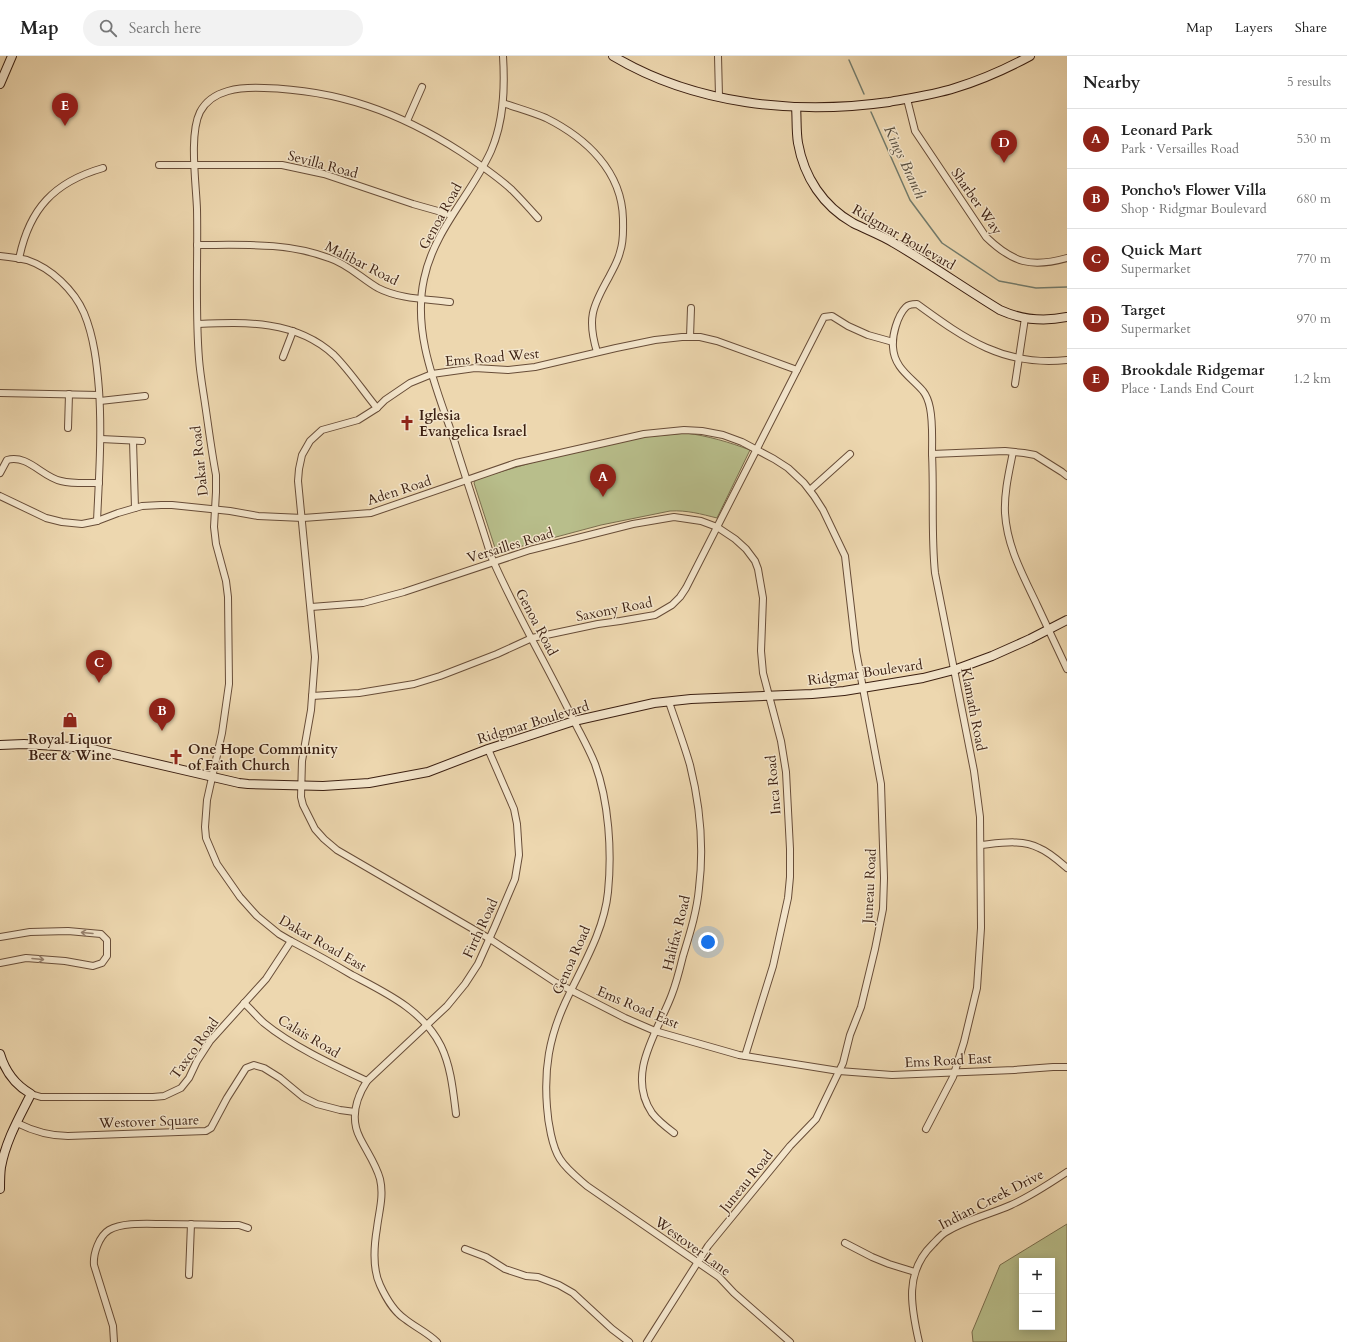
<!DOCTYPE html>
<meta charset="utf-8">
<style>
body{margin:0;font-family:Cardo,serif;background:#f2f2f2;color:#222}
.controls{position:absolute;right:12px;bottom:12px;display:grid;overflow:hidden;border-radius:0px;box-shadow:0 2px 10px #0003}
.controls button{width:36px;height:36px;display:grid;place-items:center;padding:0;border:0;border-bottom:1px solid #e0e0e0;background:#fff;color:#222;font:20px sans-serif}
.you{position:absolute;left:708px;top:886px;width:14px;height:14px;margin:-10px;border:3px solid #fff;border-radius:50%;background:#1a73e8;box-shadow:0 0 0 6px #1a73e833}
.badge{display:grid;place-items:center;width:26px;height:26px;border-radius:50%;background:#8f2418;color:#fff;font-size:13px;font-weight:700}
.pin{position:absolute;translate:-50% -33px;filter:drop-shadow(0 1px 2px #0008)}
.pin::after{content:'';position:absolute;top:21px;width:14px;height:12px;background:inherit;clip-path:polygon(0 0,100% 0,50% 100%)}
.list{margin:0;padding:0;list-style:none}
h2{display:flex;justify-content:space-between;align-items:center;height:52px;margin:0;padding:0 16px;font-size:17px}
h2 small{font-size:13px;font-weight:400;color:#767676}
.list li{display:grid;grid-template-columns:26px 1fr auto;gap:12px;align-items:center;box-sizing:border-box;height:60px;padding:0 16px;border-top:1px solid #e0e0e0}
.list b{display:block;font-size:15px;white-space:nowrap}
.list p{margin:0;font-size:13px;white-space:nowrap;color:#767676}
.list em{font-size:13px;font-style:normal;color:#767676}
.icon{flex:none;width:22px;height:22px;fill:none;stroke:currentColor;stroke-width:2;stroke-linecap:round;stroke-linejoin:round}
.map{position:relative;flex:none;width:1067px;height:1286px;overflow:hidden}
header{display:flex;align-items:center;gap:24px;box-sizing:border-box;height:56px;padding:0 20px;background:#fff;border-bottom:1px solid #e0e0e0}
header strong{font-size:19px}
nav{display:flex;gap:22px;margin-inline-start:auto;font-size:14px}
.search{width:280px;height:36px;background:#f2f2f2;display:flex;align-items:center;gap:10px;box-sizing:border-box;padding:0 14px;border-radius:22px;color:#767676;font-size:15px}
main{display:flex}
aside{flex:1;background:#fff}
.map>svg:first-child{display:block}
</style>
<header>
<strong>Map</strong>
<div class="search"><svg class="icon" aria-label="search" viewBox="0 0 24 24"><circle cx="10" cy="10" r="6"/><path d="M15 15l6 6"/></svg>Search here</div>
<nav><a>Map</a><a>Layers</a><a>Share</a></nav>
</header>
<main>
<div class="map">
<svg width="1067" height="1286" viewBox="0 0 1067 1286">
<rect width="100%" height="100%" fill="#edd7af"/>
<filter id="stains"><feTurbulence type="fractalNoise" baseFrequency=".005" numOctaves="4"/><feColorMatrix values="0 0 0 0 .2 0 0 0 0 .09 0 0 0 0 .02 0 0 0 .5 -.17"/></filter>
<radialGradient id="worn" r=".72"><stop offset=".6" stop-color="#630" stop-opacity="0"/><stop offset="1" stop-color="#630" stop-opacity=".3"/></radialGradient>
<g fill="#b8be8b" stroke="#7a6e4e" fill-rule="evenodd">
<path d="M 686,377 C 708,380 729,386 750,394 L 717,462 C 701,458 687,454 670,455 L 601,469 L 500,496 L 496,495 L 474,427 L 476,423 L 551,401 L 644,381 Z"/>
<path d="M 1067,1168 L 1067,1286 L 973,1286 L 972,1276 L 1000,1209 ZM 1022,1205 L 1052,1205 L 1052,1271 L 1022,1271 Z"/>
</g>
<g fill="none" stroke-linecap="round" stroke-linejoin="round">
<g stroke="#737c6d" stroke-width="1.5">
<path d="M 849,4 L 864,38"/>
<path d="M 871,56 L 910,144 L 942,187 L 999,225 L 1036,232 L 1067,231"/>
</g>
<defs>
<g id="street">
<path d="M 503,0 C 505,32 504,65 491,95 C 471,139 434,174 424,223 C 412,278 437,333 454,384 C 466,423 479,461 491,500 C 515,556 547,609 574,665 C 581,679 589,693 595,708 C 609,746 612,796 608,836 C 604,876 581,912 565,947 C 549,982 544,1013 547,1051 C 548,1066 552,1091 560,1103 C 567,1114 578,1122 587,1130 L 719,1221 L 734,1237 L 790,1286"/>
<path d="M 718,0 L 719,40"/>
<path d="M 907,43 L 915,75 L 986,181 C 1013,207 1031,212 1067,202"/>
<path d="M 503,47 C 517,52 532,56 546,62 C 586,82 622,115 623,163 C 623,175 624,185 620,196 C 618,205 613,213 609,221 C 592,251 587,263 597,296"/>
<path d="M 407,65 L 422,31"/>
<path d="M 159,109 L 282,109 L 324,118 L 413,148 L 452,159"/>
<path d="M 197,189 C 242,189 287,186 329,202 C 348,208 362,223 378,232 C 399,243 427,243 450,246"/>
<path d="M 0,200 C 9,201 18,202 27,204 C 51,212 74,234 84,257 C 94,281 97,308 99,334 C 102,378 99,421 97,465"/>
<path d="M 19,203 C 29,153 54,126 103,112"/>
<path d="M 198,268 C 246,266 296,264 334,299 C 350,315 363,335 377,352"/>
<path d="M 690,281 L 691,252"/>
<path d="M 283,301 L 293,275"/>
<path d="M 797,314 L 717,285 L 700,281 L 682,281 L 655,284 L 616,292 L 535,311 L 508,314 L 475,312 L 432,318 L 410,327 L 385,344 L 377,352 L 358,364 L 322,374 L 310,385 L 302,399 L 299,413 L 298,425 L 315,601 L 311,654 L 302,705 L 301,741 L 303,749 L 315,773 L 324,783 L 337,794 L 490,883 L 555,926 L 625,962 L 655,975 L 739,999 L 839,1015 L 892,1019 L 1014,1014 L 1053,1011 L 1067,1011"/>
<path d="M 1015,328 L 1025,262"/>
<path d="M 0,337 L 99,339"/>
<path d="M 100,345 L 145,340"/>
<path d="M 68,372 L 69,338"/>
<path d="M 101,383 L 142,385"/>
<path d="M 133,385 L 135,452"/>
<path d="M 1013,396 C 1009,416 1004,437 1005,457 C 1007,491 1023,519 1037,549 C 1047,570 1057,592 1067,613"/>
<path d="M 932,398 L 1005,395 L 1024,397 L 1035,399 L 1062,416 L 1067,420"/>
<path d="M 0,417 L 7,404 C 28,398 42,421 61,425 C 73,428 87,427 99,427"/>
<path d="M 810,434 L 850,398"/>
<path d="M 0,440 L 46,462 L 62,466 L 82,468 L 97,465 L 118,457 L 142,450 L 161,449 L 172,449 L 230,455 L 258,460 L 303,462 L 371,457 L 516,407 L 644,378 L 684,374 L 702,375 L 723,379 L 742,386 L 774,403 L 788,412 L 804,427 L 814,440 L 823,454 L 845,500 L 856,595 L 881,728 L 884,822 L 883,853 L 875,893 L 861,951 L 850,979 L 843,1007 L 816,1063 L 790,1090 L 708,1190 L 647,1286"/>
<path d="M 311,551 L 363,547 L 404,536 L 530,494 L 633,468 L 674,461 L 701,465 L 717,471 L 735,483 L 746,493 L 755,505 L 758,513 L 763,542 L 761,595 L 763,617 L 781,685 L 786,716 L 790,793 L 790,821 L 788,842 L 773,910 L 745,1000"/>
<path d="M 312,640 L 359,637 L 414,628 L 440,620 L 497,598 L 532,582 L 598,568 L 620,565 L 655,559 L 672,549 L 680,541 L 686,532 L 797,314 L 824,261 L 832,260 L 848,270 L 868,279 L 893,286"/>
<path d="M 669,646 C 676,667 684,688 690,709 C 700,749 704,791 699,832 C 697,855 690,877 683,900 C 680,912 677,925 672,938 C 659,974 625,1017 652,1057 C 658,1065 666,1071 674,1077"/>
<path d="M 981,789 C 1000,787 1022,783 1039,792 C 1049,796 1059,805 1067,812"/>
<path d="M 0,881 L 30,876 L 68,875 L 101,878 L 107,884 L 107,900 L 102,907 L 93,910 L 65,905 L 26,902 L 0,907"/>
<path d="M 244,947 C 251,953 257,961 264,967 C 292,990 333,1009 367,1025"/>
<path d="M 31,1038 L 41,1041 L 153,1041 L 164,1040 L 181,1032 L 189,1022 L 197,1005 L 210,985 L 266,923 L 291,885"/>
<path d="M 456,1058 C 453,1034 451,1011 441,990 C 423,954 386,937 352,919 C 332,907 312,896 291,885 L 279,878 L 257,860 L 240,841 L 217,808 L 206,782 L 205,771 L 207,744 L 222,677 L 229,628 L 228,541 L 226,525 L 216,488 L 214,471 L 216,436 L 216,419 C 211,393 208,367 204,341 C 202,328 200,316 199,303 C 195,253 198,203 197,153 C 196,127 189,78 200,56 C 212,33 241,31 264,32 C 338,34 399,56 461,96 C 479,108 497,120 512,134 C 521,143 530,153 538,162"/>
<path d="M 17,1067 C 33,1075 50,1080 68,1080 L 206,1075 L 211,1072 L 227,1042 L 246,1012 L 254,1009 L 264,1012 L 280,1022 L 303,1041 L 317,1048 L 340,1054 L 355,1056"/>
<path d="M 926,1073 L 953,1021 L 964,986 L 977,932 L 981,872 L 980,761 L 974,715 L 935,517 C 931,478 934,438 932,398 C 932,383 933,367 930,352 C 929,347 927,340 923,335 C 911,321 894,312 893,291 C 892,280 897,260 906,251 C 909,248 913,248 917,248 C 965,283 1004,311 1067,304"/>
<path d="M 845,1187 L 872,1201 L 889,1208 L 915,1216"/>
<path d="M 465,1193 L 486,1201 L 505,1213 L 526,1220 L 538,1221 L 559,1229 L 573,1237 L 612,1273 L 629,1286"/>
<path d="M 189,1219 L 191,1168"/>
<path d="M 114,1286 L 113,1270 L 94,1209 C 93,1198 99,1180 109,1174 C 123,1166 148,1168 164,1168 C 189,1168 214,1169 239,1169 L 248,1172"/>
<path d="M 437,1286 C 428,1277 415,1271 405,1263 C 393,1255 386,1242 380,1229 C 372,1212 374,1190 377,1172 C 379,1155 384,1140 380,1123 C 376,1108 367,1096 360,1082 C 350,1063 356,1042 367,1025 L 447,950 L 465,928 L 478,908 L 495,870 L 515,823 L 519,799 L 517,768 L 514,753 L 488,693"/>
<path d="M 919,1286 C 911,1251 904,1216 933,1188 C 937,1184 941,1179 946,1176 C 965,1164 991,1158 1011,1149 C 1031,1140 1049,1128 1067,1116"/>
</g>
<g id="secondary">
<path d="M 613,0 C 695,49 796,59 889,46 C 911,42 933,39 955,32 C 981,24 1006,13 1030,0"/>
<path d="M 0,28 L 12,0"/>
<path d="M 796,51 C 797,63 796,75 798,87 C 804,121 823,150 853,167 C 867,174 881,179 894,187 C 930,208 964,232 1000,254 C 1022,264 1043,266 1067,261"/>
<path d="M 0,689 L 24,688 L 88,692 L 239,727 L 248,728 L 323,730 L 369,727 L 428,716 L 488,693 L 574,665 L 654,647 L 691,643 L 812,638 L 844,635 L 923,622 L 954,614 L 992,600 L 1030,583 L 1067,564"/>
<path d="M 0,998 C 5,1015 15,1029 31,1038 C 19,1062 6,1084 1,1111 C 0,1118 0,1125 0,1133"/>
</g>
</defs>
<use href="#street" stroke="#684d38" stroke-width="8"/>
<use href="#secondary" stroke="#3b1f11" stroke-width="10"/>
<use href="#street" stroke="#f3e5cb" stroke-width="6"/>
<use href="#secondary" stroke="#f3e5cb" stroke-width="8"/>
</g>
<defs><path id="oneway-shaft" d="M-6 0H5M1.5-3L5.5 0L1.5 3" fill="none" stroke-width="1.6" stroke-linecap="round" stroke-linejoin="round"/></defs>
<g stroke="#97826e">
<use href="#oneway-shaft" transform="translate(87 877) rotate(-175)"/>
<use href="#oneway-shaft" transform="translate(38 903) rotate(5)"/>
</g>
<defs>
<symbol id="church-bare" viewBox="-9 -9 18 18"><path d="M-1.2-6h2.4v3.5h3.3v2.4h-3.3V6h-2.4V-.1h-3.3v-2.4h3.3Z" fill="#8f2418" stroke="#f3e5cb" stroke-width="2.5" paint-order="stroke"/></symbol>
<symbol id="shop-bare" viewBox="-9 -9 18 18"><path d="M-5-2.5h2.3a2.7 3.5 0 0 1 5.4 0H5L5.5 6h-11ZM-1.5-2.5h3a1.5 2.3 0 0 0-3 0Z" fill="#8f2418" stroke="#f3e5cb" stroke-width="2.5" paint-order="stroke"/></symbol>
</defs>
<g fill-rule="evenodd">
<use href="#church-bare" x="396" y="356" width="22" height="22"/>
<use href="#shop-bare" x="59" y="653" width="22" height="22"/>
<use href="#church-bare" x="165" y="690" width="22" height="22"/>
</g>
<g text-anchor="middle" stroke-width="3" stroke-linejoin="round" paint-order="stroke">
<g font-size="14" fill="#3b1f11" stroke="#f3e5cb">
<text transform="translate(323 108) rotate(15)" y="5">Sevilla Road</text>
<text transform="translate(977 145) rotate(55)" y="5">Sharber Way</text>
<text transform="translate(440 160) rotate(-61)" y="5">Genoa Road</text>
<text transform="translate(904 181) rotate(30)" y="5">Ridgmar Boulevard</text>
<text transform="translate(362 207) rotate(27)" y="5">Malibar Road</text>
<text transform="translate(492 301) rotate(-5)" y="5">Ems Road West</text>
<text transform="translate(199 405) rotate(-96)" y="5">Dakar Road</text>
<text transform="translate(399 434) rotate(-18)" y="5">Aden Road</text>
<text transform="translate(510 489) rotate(-17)" y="5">Versailles Road</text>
<text transform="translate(614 553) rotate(-11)" y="5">Saxony Road</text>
<text transform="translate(537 566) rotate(62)" y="5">Genoa Road</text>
<text transform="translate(865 616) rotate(-8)" y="5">Ridgmar Boulevard</text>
<text transform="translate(974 653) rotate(79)" y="5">Klamath Road</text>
<text transform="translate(533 666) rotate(-17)" y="5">Ridgmar Boulevard</text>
<text transform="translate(773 729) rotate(-95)" y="5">Inca Road</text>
<text transform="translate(869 830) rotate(-87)" y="5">Juneau Road</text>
<text transform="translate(480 872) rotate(-65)" y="5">Firth Road</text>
<text transform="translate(676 877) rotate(-76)" y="5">Halifax Road</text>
<text transform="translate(323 887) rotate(30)" y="5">Dakar Road East</text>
<text transform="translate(571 904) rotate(-66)" y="5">Genoa Road</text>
<text transform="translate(638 951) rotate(23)" y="5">Ems Road East</text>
<text transform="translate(309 980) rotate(31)" y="5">Calais Road</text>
<text transform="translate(194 992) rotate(-54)" y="5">Taxco Road</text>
<text transform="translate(948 1004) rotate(-3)" y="5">Ems Road East</text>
<text transform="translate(149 1065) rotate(-2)" y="5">Westover Square</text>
<text transform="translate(746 1125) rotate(-51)" y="5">Juneau Road</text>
<text transform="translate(991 1143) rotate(-27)" y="5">Indian Creek Drive</text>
<text transform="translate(693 1190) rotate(36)" y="5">Westover Lane</text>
</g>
<g font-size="14" font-weight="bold" fill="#3b1f11" stroke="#f3e5cb" text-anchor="start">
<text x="419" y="364">Iglesia<tspan x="419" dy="16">Evangelica Israel</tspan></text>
<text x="70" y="688" text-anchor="middle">Royal Liquor<tspan x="70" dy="16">Beer &amp; Wine</tspan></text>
<text x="188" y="698">One Hope Community<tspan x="188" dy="16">of Faith Church</tspan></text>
</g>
<g font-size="15" font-style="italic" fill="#574e3f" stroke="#f3e5cb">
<text transform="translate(905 106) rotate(65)" y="5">Kings Branch</text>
</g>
</g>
<rect width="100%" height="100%" filter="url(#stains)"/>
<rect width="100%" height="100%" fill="url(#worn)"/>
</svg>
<div class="controls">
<button>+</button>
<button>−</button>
</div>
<div class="you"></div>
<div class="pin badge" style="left:603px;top:441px">A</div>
<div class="pin badge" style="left:162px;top:675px">B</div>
<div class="pin badge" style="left:99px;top:627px">C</div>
<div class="pin badge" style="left:1004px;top:107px">D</div>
<div class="pin badge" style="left:65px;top:70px">E</div>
</div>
<aside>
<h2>Nearby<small>5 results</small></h2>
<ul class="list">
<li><span class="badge">A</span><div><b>Leonard Park</b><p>Park · Versailles Road</p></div><em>530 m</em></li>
<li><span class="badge">B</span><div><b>Poncho's Flower Villa</b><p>Shop · Ridgmar Boulevard</p></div><em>680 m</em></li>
<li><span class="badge">C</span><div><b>Quick Mart</b><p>Supermarket</p></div><em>770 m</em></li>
<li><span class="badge">D</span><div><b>Target</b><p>Supermarket</p></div><em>970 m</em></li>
<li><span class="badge">E</span><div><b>Brookdale Ridgemar</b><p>Place · Lands End Court</p></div><em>1.2 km</em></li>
</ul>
</aside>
</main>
